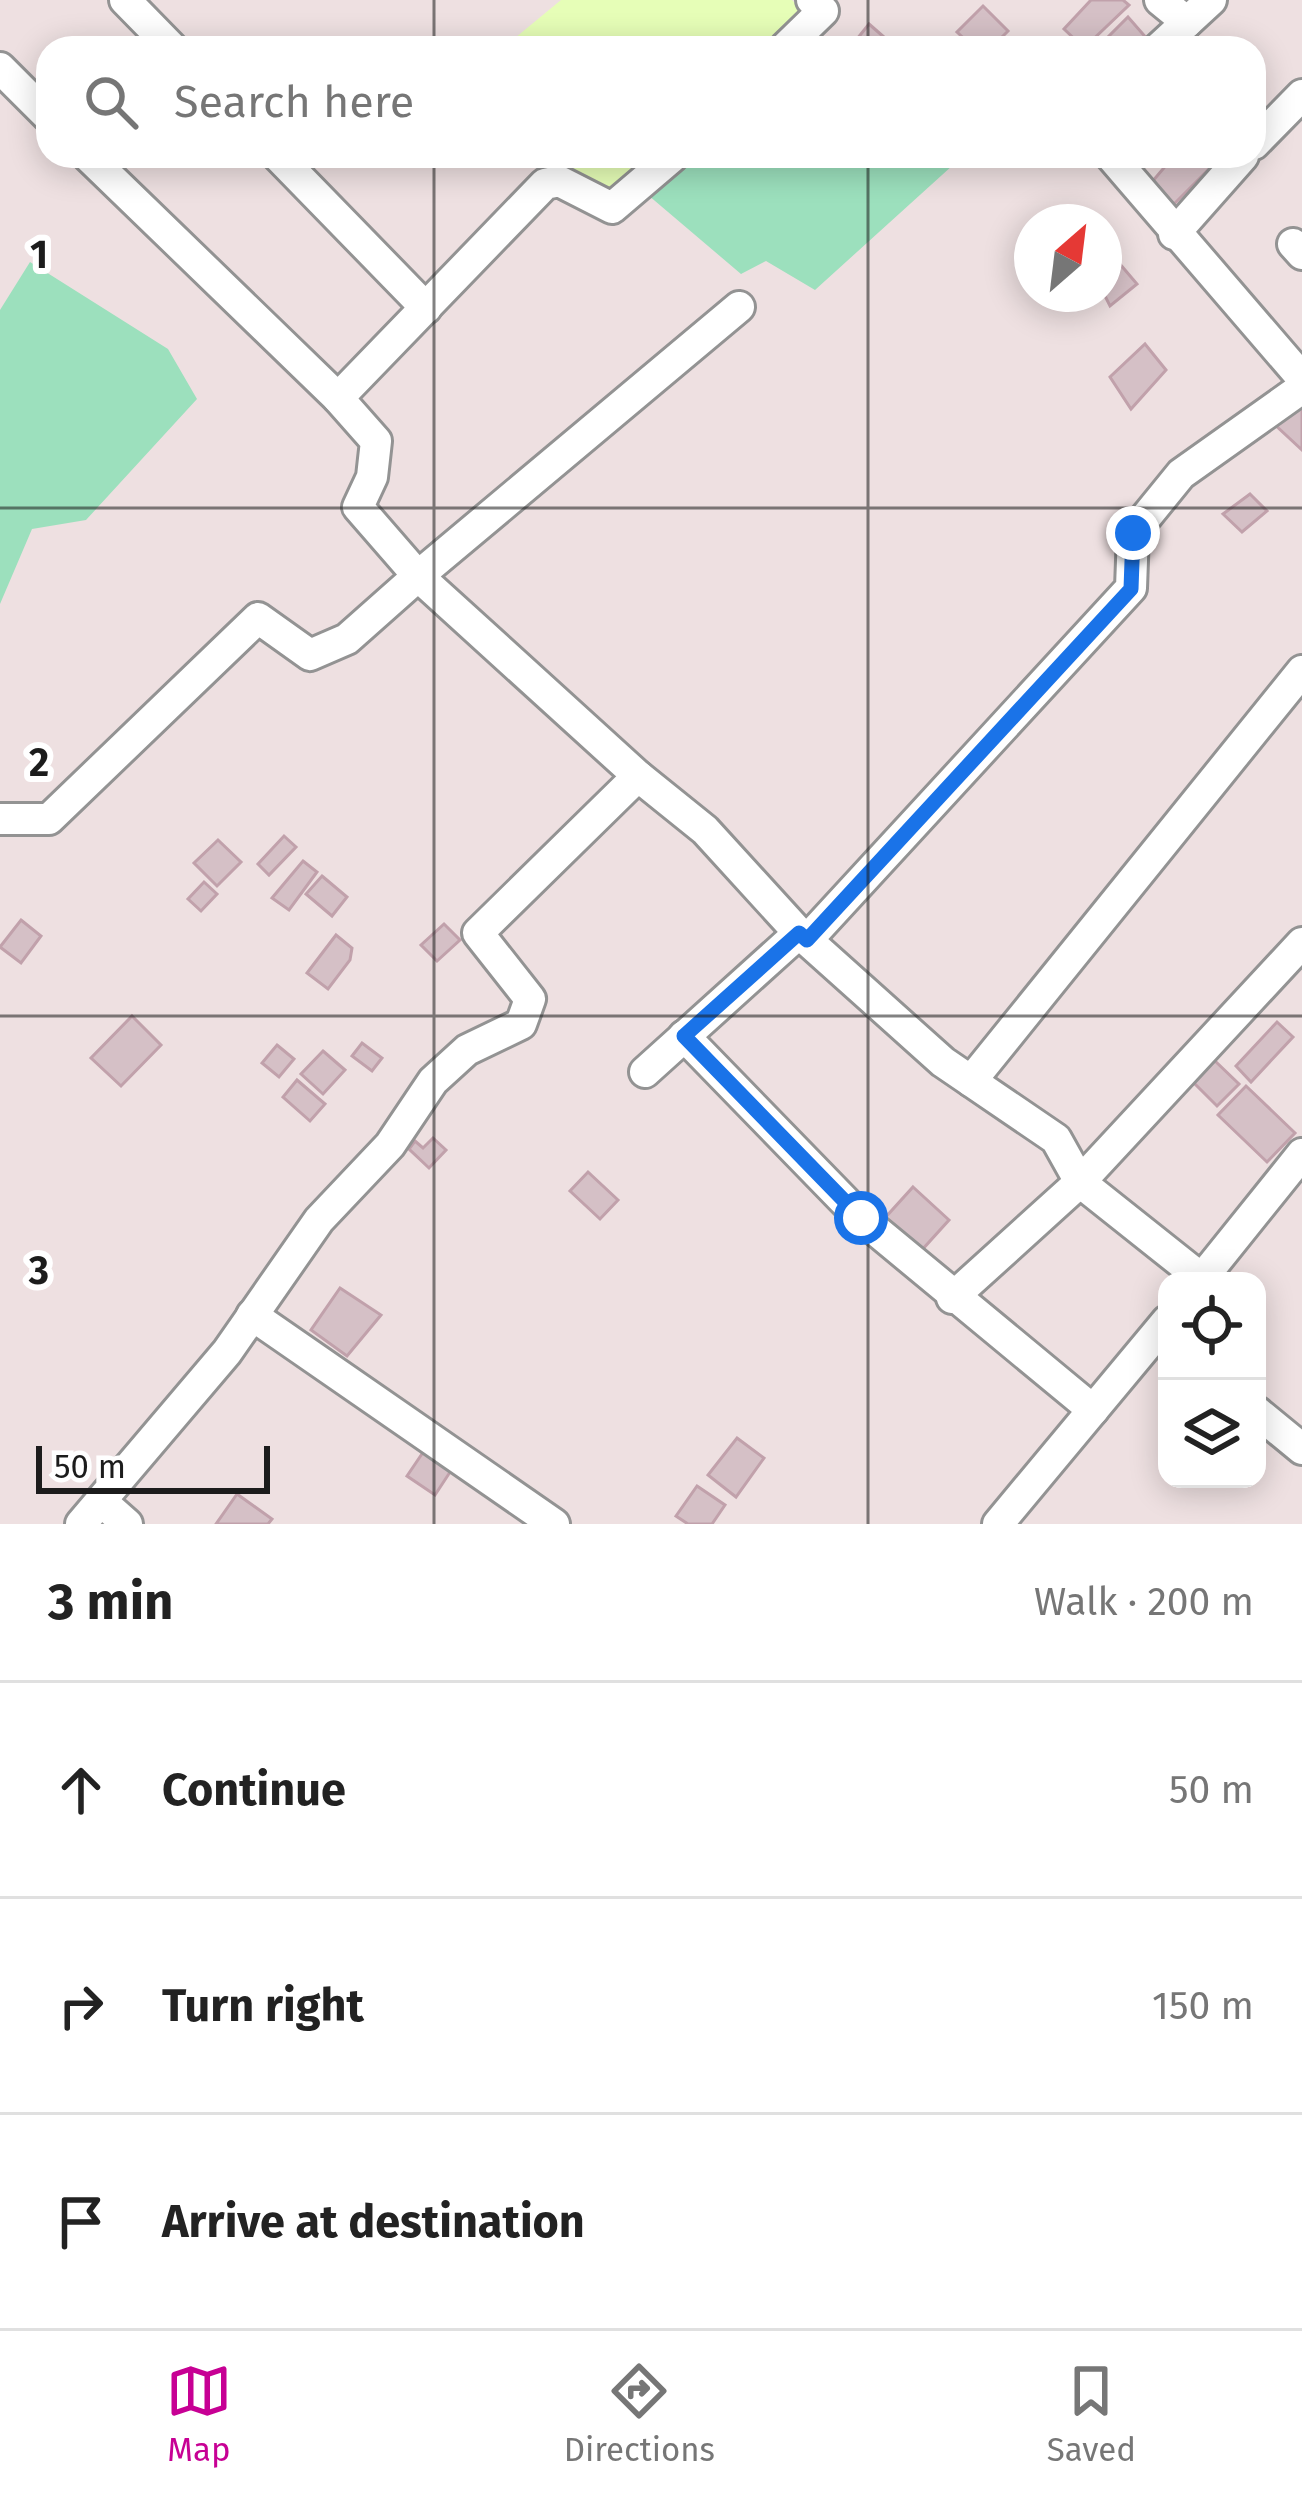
<!DOCTYPE html>
<meta charset="utf-8">
<style>
body{margin:0;font-family:"Fira Sans",sans-serif;background:#f2f2f2;color:#222}
.controls{position:absolute;right:36px;bottom:36px;display:grid;overflow:hidden;border-radius:24px;box-shadow:0 6px 30px #0003}
.controls button{width:108px;height:108px;display:grid;place-items:center;padding:0;border:0;border-bottom:3px solid #e0e0e0;background:#fff;color:#222;font:60px sans-serif}
.compass{position:absolute;left:1014px;top:204px;width:108px;height:108px;border-radius:50%;background:#fff;box-shadow:0 6px 30px #0003;rotate:28deg}
.scale{position:absolute;left:36px;bottom:30px;width:234px;box-sizing:border-box;padding-left:12px;border:6px solid #1c1c1c;border-top:0;font-size:33px;line-height:42px;white-space:nowrap;color:#1c1c1c;-webkit-text-stroke:9px #fff;paint-order:stroke}
.stop{position:absolute;width:36px;height:36px;margin:-27px;border:9px solid #1a73e8;border-radius:50%;background:#fff}
.stop.end{background:#1a73e8;border-color:#fff;box-shadow:0 3px 12px #0008}
.list{margin:0;padding:0;list-style:none}
h2{display:flex;justify-content:space-between;align-items:center;height:156px;margin:0;padding:0 48px;font-size:51px}
h2 small{font-size:39px;font-weight:400;color:#767676}
.list li{display:grid;grid-template-columns:78px 1fr auto;gap:36px;align-items:center;box-sizing:border-box;height:216px;padding:0 48px;border-top:3px solid #e0e0e0}
.list b{display:block;font-size:45px;white-space:nowrap}
.list em{font-size:39px;font-style:normal;color:#767676}
.icon{flex:none;width:66px;height:66px;fill:none;stroke:currentColor;stroke-width:2;stroke-linecap:round;stroke-linejoin:round}
.map{position:relative;flex:none;width:1302px;height:1524px;overflow:hidden}
.search{position:absolute;background:#fff;box-shadow:0 6px 30px #0003;left:36px;right:36px;top:36px;height:132px;display:flex;align-items:center;gap:30px;box-sizing:border-box;padding:0 42px;border-radius:36px;color:#767676;font-size:45px}
.sheet{height:804px;background:#fff}
nav{display:flex;justify-content:space-around;align-items:center;box-sizing:border-box;height:168px;border-top:3px solid #e0e0e0;background:#fff;font-size:33px;color:#767676}
nav a{display:grid;justify-items:center;gap:6px}
nav .on{color:#c70094}
.map>svg:first-child{display:block}
</style>
<div class="map">
<svg width="1302" height="1524" viewBox="0 0 1302 1524">
<rect width="100%" height="100%" fill="#eee0e1"/>
<g fill="#e6feb7">
<path d="M 561,0 L 792,0 L 805,13 L 769,48 L 503,48 Z"/>
<path d="M 558,156 L 656,156 L 604,205 Z"/>
</g>
<g fill="#9ce0bd">
<path d="M 691,156 L 963,156 L 815,290 L 766,261 L 741,274 L 648,195 Z"/>
<path d="M 30,262 L 168,349 L 197,399 L 86,520 L 32,529 L 0,604 L 0,310 Z"/>
</g>
<g fill="#d5c0c6" stroke="#c1a1ab" stroke-width="3">
<path d="M 1091,0 L 1123,0 L 1129,5 L 1084,48 L 1064,29 Z"/>
<path d="M 983,6 L 1008,31 L 991,48 L 974,48 L 957,32 Z"/>
<path d="M 1128,17 L 1149,41 L 1141,48 L 1097,48 Z"/>
<path d="M 869,24 L 885,38 L 876,48 L 857,39 Z"/>
<path d="M 1174,156 L 1222,156 L 1174,204 L 1151,183 Z"/>
<path d="M 1108,250 L 1137,284 L 1110,306 L 1104,294 Z"/>
<path d="M 1145,344 L 1166,370 L 1131,409 L 1110,377 Z"/>
<path d="M 1302,405 L 1302,450 L 1273,423 Z"/>
<path d="M 1250,494 L 1267,511 L 1242,532 L 1223,514 Z"/>
<path d="M 284,836 L 296,847 L 269,875 L 258,864 Z"/>
<path d="M 218,840 L 241,862 L 217,886 L 194,863 Z"/>
<path d="M 303,861 L 317,872 L 289,910 L 272,898 Z"/>
<path d="M 322,876 L 347,897 L 332,916 L 306,894 Z"/>
<path d="M 204,882 L 217,894 L 201,911 L 188,899 Z"/>
<path d="M 21,920 L 41,936 L 21,963 L 0,947 Z"/>
<path d="M 444,924 L 460,940 L 437,961 L 421,945 Z"/>
<path d="M 336,935 L 352,948 L 350,960 L 328,989 L 307,973 Z"/>
<path d="M 132,1016 L 161,1045 L 121,1086 L 91,1058 Z"/>
<path d="M 1277,1022 L 1293,1037 L 1251,1082 L 1236,1066 Z"/>
<path d="M 362,1043 L 382,1058 L 372,1071 L 352,1056 Z"/>
<path d="M 277,1045 L 294,1059 L 279,1077 L 262,1063 Z"/>
<path d="M 323,1051 L 345,1070 L 323,1094 L 301,1074 Z"/>
<path d="M 1214,1060 L 1239,1084 L 1217,1106 L 1193,1082 Z"/>
<path d="M 297,1080 L 325,1104 L 310,1121 L 283,1097 Z"/>
<path d="M 1246,1086 L 1295,1133 L 1267,1162 L 1218,1115 Z"/>
<path d="M 433,1138 L 446,1150 L 429,1168 L 409,1149 L 415,1141 L 423,1148 Z"/>
<path d="M 588,1172 L 618,1200 L 600,1219 L 570,1191 Z"/>
<path d="M 913,1187 L 949,1220 L 920,1252 L 884,1219 Z"/>
<path d="M 340,1288 L 381,1315 L 347,1356 L 311,1330 Z"/>
<path d="M 737,1438 L 764,1458 L 736,1497 L 708,1475 Z"/>
<path d="M 428,1445 L 456,1463 L 435,1495 L 407,1476 Z"/>
<path d="M 697,1486 L 725,1505 L 712,1524 L 688,1524 L 676,1516 Z"/>
<path d="M 237,1494 L 272,1519 L 268,1524 L 216,1524 Z"/>
</g>
<g fill="none" stroke-linecap="round" stroke-linejoin="round">
<defs>
<g id="minor">
<path d="M 125,0 L 172,48"/>
<path d="M 1160,0 L 1187,22"/>
<path d="M 785,48 L 823,11 L 812,0"/>
<path d="M 1159,48 L 1211,0"/>
<path d="M 0,68 L 48,116"/>
<path d="M 1254,144 L 1302,95"/>
<path d="M 88,156 L 338,398"/>
<path d="M 278,156 L 426,308"/>
<path d="M 1111,156 L 1302,378"/>
<path d="M 1174,234 L 1243,156"/>
<path d="M 1293,244 L 1302,254"/>
<path d="M 739,307 L 418,576 L 638,776 L 705,830 L 799,933 L 943,1062 L 1056,1139 L 1080,1182 L 1202,1279"/>
<path d="M 0,819 L 49,819 L 258,618 L 310,655 L 347,639 L 418,576 L 358,507 L 372,477 L 376,441 L 338,398 L 545,184 L 559,181 L 612,208 L 673,156"/>
<path d="M 807,940 L 1131,588 L 1133,533 L 1181,474 L 1302,388"/>
<path d="M 684,1036 L 861,1218 L 1093,1410"/>
<path d="M 645,1072 L 799,933"/>
<path d="M 971,1081 L 1302,671"/>
<path d="M 1200,1281 L 1302,1154"/>
<path d="M 952,1298 L 1080,1182 L 1302,943"/>
<path d="M 252,1315 L 554,1524"/>
<path d="M 1257,1412 L 1302,1449"/>
<path d="M 101,1501 L 127,1524"/>
<path d="M 81,1524 L 227,1352 L 319,1220 L 390,1145 L 433,1081 L 467,1050 L 521,1024 L 530,999 L 478,933 L 638,776"/>
<path d="M 998,1524 L 1167,1321"/>
</g>
</defs>
<use href="#minor" stroke="#939393" stroke-width="36"/>
<use href="#minor" stroke="#fff" stroke-width="30"/>
</g>
<g fill="none" stroke-linecap="round" stroke-linejoin="round">
<path stroke="#1a73e8" stroke-width="15" d="M 861,1218 L 684,1036 L 799,933 L 807,940 L 1131,589 L 1133,533"/>
</g>
<path fill="none" stroke="#1c1c1c" stroke-width="3" stroke-opacity="0.55" d="M 434,0 L 434,48M 868,0 L 868,48M 434,156 L 434,1524M 868,156 L 868,1524M 0,508 L 1302,508M 0,1016 L 1302,1016"/>
<g font-size="39" text-anchor="middle" font-weight="bold" fill="#1c1c1c" stroke="#fff" stroke-width="12" stroke-linejoin="round" paint-order="stroke">
<text x="39" y="268">1</text>
<text x="39" y="776">2</text>
<text x="39" y="1284">3</text>
</g>
</svg>
<div class="controls">
<button><svg class="icon" aria-label="locate" viewBox="0 0 24 24"><circle cx="12" cy="12" r="6"/><path d="M12 2v4M12 18v4M2 12h4M18 12h4"/></svg></button>
<button><svg class="icon" aria-label="layers" viewBox="0 0 24 24"><path d="M12 4l9 5-9 5-9-5zM3 14l9 5 9-5"/></svg></button>
</div>
<svg class="compass" viewBox="-18 -18 36 36"><path d="M0-13l5 13h-10z" fill="#e53935"/><path d="M0 13l5-13h-10z" fill="#767676"/></svg>
<div class="scale">50 m</div>
<div class="stop" style="left:861px;top:1218px"></div>
<div class="stop end" style="left:1133px;top:533px"></div>
<div class="search"><svg class="icon" aria-label="search" viewBox="0 0 24 24"><circle cx="10" cy="10" r="6"/><path d="M15 15l6 6"/></svg>Search here</div>
</div>
<section class="sheet">
<h2>3 min<small>Walk · 200 m</small></h2>
<ul class="list">
<li><svg class="icon" aria-label="ahead" viewBox="0 0 24 24"><path d="M12 20V5M6 11l6-6 6 6"/></svg><div><b>Continue</b></div><em>50 m</em></li>
<li><svg class="icon" aria-label="right" viewBox="0 0 24 24"><path d="M7 20v-9h11M14 6l5 5-5 5"/></svg><div><b>Turn right</b></div><em>150 m</em></li>
<li><svg class="icon" aria-label="arrive" viewBox="0 0 24 24"><path d="M6 21V4h12l-3 4 3 4H6"/></svg><div><b>Arrive at destination</b></div></li>
</ul>
</section>
<nav>
<a class="on"><svg class="icon" aria-label="map" viewBox="0 0 24 24"><path d="M3 6l6-2 6 2 6-2v14l-6 2-6-2-6 2zM9 4v14M15 6v14"/></svg>Map</a>
<a><svg class="icon" aria-label="directions" viewBox="0 0 24 24"><path d="M12 3l9 9-9 9-9-9zM9 14v-3h6M13 9l2 2-2 2"/></svg>Directions</a>
<a><svg class="icon" aria-label="saved" viewBox="0 0 24 24"><path d="M7 4h10v16l-5-4-5 4z"/></svg>Saved</a>
</nav>
